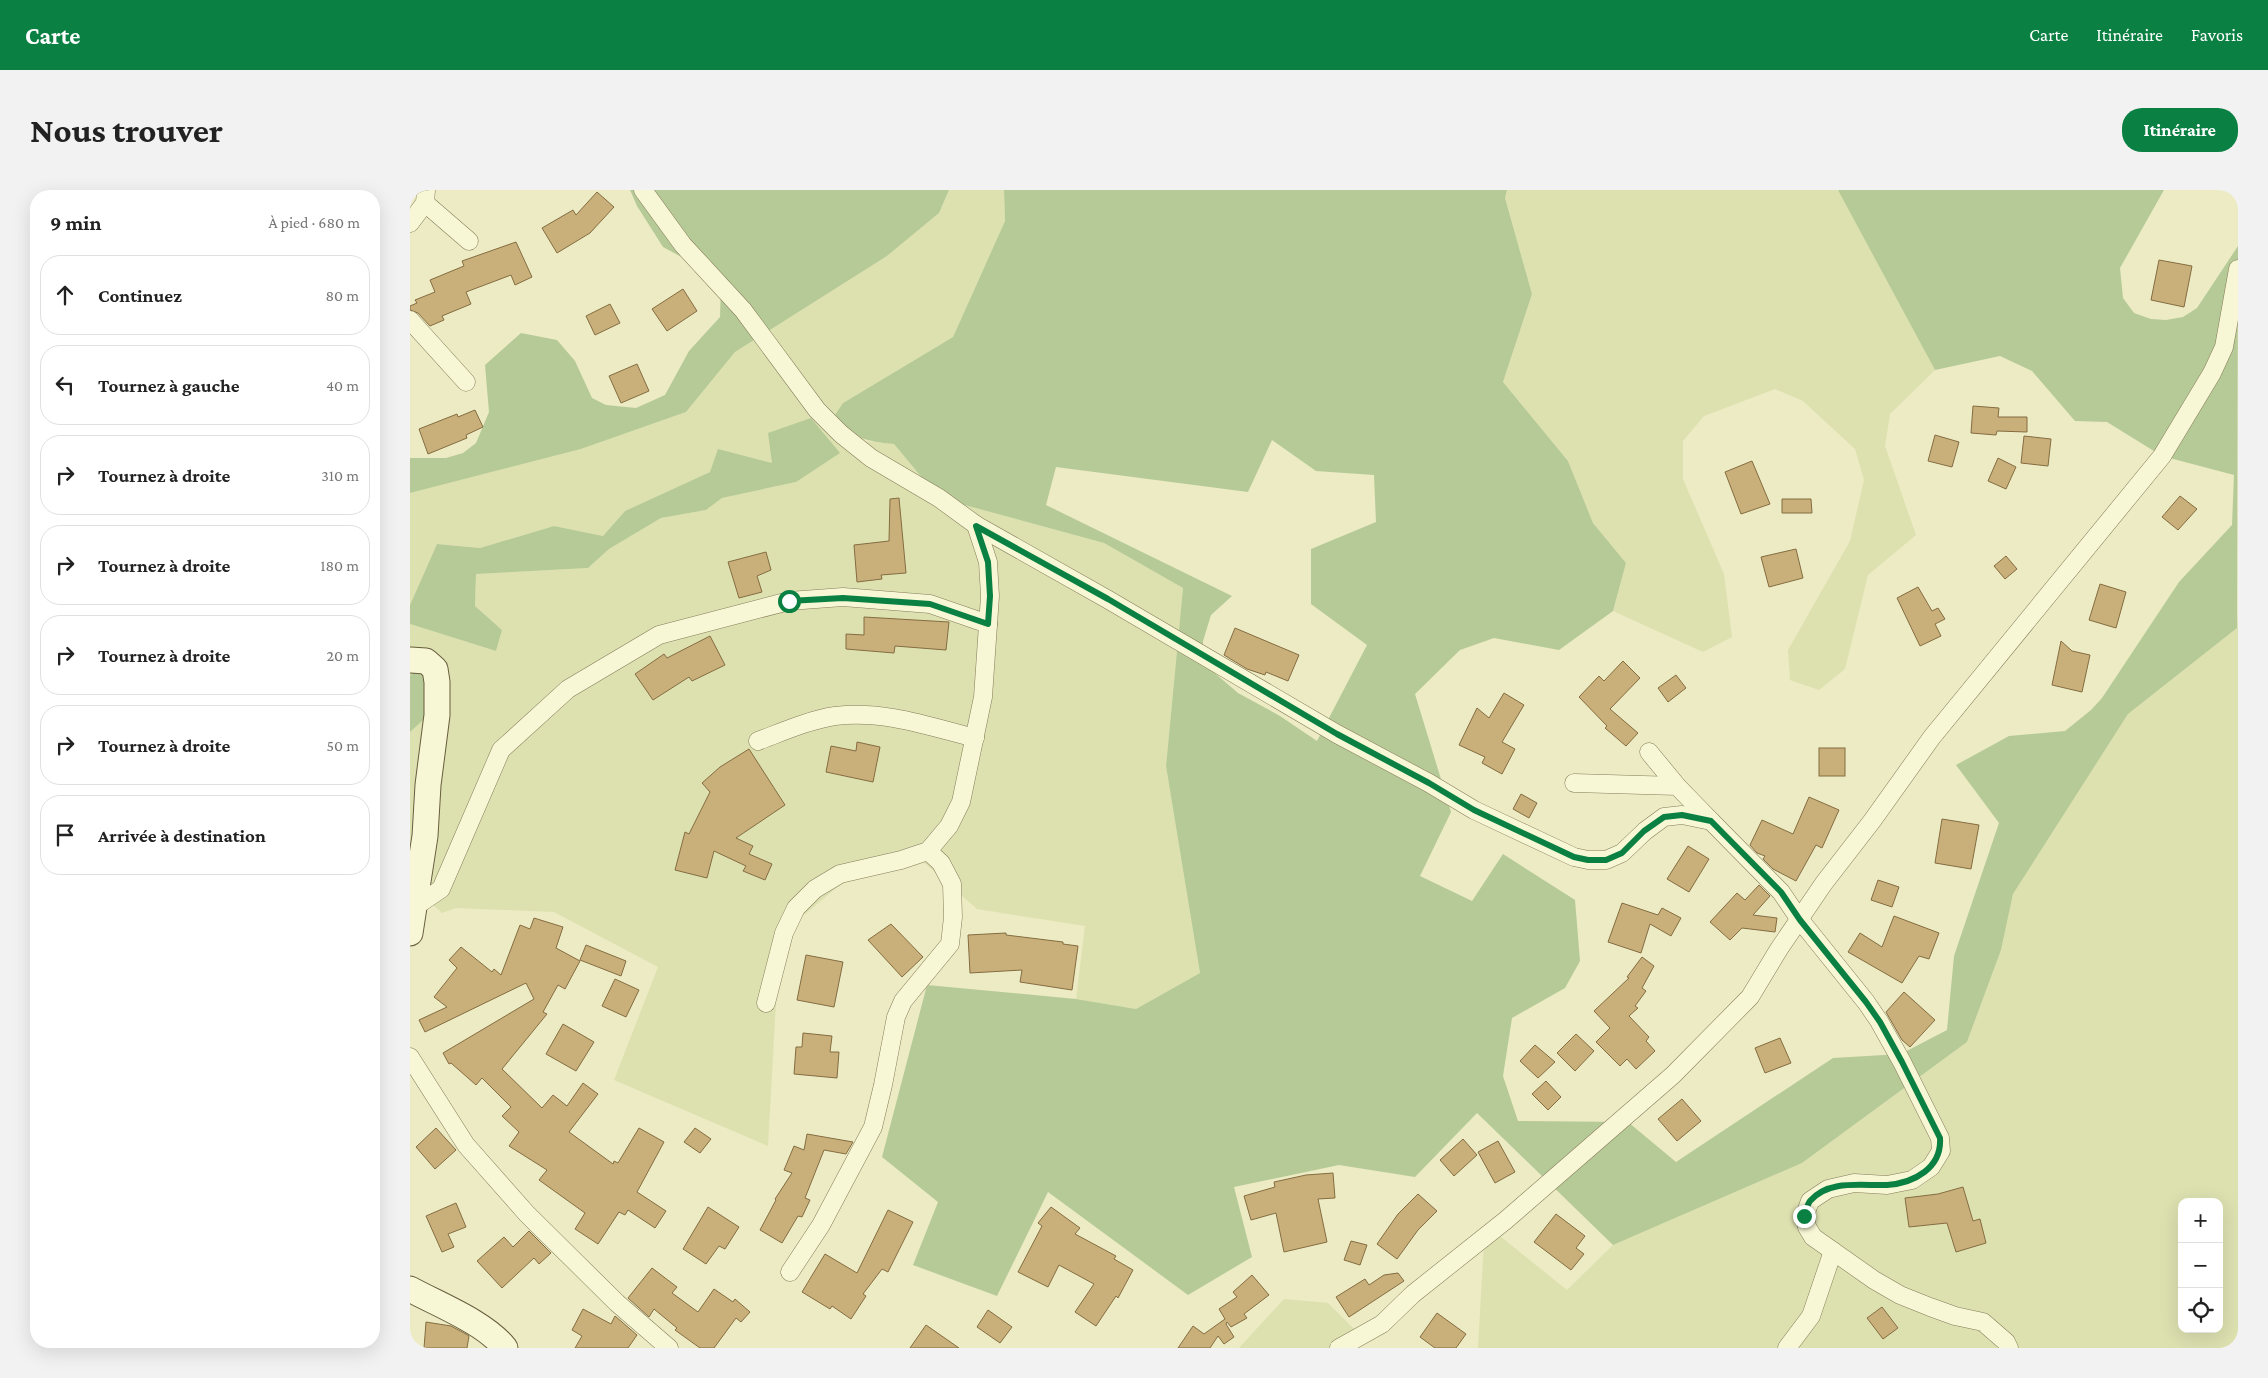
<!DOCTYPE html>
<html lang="fr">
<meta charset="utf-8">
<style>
body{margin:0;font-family:"Crimson Pro",serif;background:#f2f2f2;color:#222}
.controls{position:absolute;right:15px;bottom:15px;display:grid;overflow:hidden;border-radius:10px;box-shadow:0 5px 20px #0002}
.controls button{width:45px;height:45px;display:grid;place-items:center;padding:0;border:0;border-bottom:1px solid #e0e0e0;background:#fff;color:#222;font:25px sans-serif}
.stop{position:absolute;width:15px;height:15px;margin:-11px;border:4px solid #0b8043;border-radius:50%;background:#fff}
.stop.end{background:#0b8043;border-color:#fff;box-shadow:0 1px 5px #0008}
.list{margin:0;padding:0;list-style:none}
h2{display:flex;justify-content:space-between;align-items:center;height:65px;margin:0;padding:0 20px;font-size:21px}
h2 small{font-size:16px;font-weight:400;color:#767676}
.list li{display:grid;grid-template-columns:32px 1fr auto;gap:15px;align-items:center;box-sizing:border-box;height:80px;margin:0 10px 10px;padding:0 10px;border:1px solid #e0e0e0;border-radius:20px}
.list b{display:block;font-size:19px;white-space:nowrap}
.list em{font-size:16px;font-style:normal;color:#767676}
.icon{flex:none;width:28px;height:28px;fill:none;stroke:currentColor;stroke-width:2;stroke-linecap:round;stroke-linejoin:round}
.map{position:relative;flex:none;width:1828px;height:1158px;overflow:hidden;border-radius:20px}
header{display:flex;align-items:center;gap:30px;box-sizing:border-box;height:70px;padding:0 25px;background:#0b8043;color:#fff}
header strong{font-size:24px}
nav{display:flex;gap:28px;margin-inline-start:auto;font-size:18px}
.intro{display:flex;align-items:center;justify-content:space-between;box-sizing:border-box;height:120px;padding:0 30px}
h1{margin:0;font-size:35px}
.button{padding:12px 22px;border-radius:20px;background:#0b8043;color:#fff;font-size:18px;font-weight:700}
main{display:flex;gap:30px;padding:0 30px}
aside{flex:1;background:#fff;border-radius:20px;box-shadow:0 5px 20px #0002}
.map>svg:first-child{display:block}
</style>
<header>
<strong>Carte</strong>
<nav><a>Carte</a><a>Itinéraire</a><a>Favoris</a></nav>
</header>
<div class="intro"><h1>Nous trouver</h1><a class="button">Itinéraire</a></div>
<main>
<aside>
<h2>9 min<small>À pied · 680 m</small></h2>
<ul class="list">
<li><svg class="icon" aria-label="ahead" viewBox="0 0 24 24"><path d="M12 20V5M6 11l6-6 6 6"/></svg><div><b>Continuez</b></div><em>80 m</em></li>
<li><svg class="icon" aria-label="left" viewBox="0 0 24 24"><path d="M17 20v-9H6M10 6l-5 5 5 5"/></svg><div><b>Tournez à gauche</b></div><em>40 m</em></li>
<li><svg class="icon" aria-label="right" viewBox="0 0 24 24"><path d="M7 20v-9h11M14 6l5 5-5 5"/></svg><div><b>Tournez à droite</b></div><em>310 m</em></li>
<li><svg class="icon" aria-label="right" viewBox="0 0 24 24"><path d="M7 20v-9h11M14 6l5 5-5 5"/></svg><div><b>Tournez à droite</b></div><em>180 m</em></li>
<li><svg class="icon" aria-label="right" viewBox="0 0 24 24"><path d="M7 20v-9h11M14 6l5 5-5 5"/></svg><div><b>Tournez à droite</b></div><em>20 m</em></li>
<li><svg class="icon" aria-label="right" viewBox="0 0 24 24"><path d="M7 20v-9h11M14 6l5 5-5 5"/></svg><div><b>Tournez à droite</b></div><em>50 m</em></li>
<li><svg class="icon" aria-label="arrive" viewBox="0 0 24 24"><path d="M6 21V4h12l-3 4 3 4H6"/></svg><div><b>Arrivée à destination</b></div></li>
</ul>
</aside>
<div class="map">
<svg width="1828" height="1158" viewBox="0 0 1828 1158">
<rect width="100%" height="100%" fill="#ecebc3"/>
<g fill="#dde1b0" fill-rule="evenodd">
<path d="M 539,0 L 594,0 L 595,31 L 543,147 L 433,213 L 455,251 L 484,254 L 529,308 L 694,353 L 773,398 L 756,576 L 790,783 L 726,819 L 666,809 L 675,736 L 567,719 L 511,670 L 431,694 L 387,731 L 366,812 L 358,956 L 204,890 L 248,777 L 144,722 L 46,718 L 32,723 L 19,711 L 0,709 L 0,542 L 21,523 L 5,479 L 0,486 L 0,434 L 86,461 L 92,440 L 65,416 L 66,384 L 178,378 L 199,359 L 251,328 L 296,320 L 312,308 L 386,292 L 362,273 L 300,282 L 215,321 L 193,346 L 144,336 L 70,358 L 27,354 L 0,415 L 0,303 L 171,259 L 276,222 L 325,162 L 477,66 L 529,23 Z"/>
<path d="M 1097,0 L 1428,0 L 1431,4 L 1525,180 L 1480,224 L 1475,256 L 1506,345 L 1458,385 L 1435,479 L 1409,500 L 1380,490 L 1378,460 L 1440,351 L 1454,290 L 1445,259 L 1393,211 L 1365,199 L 1294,226 L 1273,251 L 1273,289 L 1314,384 L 1322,447 L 1293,462 L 1203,421 L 1216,373 L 1183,333 L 1158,271 L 1093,192 L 1122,104 L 1095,8 Z"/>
<path d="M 1828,425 L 1828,1158 L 1068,1158 L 1075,1034 L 1157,1100 L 1203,1055 L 1392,973 L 1557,852 L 1591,760 L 1603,704 L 1718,524 L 1827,438 ZM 1772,1012 L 1809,1012 L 1809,1139 L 1772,1139 Z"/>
<path d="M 874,1109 L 918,1113 L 946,1141 L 942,1158 L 829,1158 Z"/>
</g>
<g fill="#b6ca97" fill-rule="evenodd">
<path d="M 220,0 L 539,0 L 529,23 L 477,66 L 325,162 L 276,222 L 171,259 L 0,303 L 0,268 L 36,268 L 53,263 L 66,253 L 79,222 L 75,175 L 111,143 L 147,150 L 165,171 L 182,208 L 196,215 L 226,218 L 255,205 L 279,161 L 310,127 L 311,96 L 299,82 L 253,57 L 227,16 Z"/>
<path d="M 594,0 L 1097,0 L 1095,8 L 1122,104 L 1093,192 L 1158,271 L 1183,333 L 1216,373 L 1203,421 L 1149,460 L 1084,448 L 1050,460 L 1005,504 L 1041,622 L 1010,686 L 1062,711 L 1093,664 L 1165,710 L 1170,771 L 1155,798 L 1102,828 L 1093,886 L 1108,931 L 1218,932 L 1266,972 L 1423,868 L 1491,864 L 1537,840 L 1544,766 L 1589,633 L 1546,575 L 1599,546 L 1655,541 L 1681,520 L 1692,508 L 1769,392 L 1822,335 L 1824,285 L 1752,266 L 1697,232 L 1665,231 L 1622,181 L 1590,166 L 1525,180 L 1428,0 L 1754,0 L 1710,78 L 1713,108 L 1724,123 L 1741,129 L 1756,130 L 1773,127 L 1787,118 L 1828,56 L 1827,438 L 1718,524 L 1603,704 L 1591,760 L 1557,852 L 1392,973 L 1203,1055 L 1067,923 L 1005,987 L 929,975 L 824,997 L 842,1067 L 778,1105 L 638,1002 L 587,1106 L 503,1075 L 528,1012 L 472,967 L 517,795 L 666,809 L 726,819 L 790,783 L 756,576 L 773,398 L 694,353 L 529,308 L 484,254 C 454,251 447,249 423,228 L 433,213 L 543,147 L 595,31 ZM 862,250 L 906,281 L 964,285 L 966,332 L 901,359 L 901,414 L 957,455 L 907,551 L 870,526 L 828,503 L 793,473 L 793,451 L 801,425 L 822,406 L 636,315 L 646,277 L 838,302 Z"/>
<path d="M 401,228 L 430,263 L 386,292 L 312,308 L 296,320 L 251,328 L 199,359 L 178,378 L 66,384 L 65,416 L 92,440 L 86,461 L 0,434 L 0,415 L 27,354 L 70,358 L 144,336 L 193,346 L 215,321 L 300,282 L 308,259 L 362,273 L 358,243 Z"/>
<path d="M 5,479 L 23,485 L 21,523 L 0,542 L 0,486 Z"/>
</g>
<g fill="#c9af7a" stroke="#846d41">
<path d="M 187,2 L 204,17 L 180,43 L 147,63 L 132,38 L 163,20 L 166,25 Z"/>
<path d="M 106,52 L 122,87 L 105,95 L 101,85 L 56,102 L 61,114 L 32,126 L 34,130 L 20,136 L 8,123 L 0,120 L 0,116 L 7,113 L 5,110 L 25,102 L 20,90 L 54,76 L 52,71 Z"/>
<path d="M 1749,70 L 1782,76 L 1774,117 L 1741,110 Z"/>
<path d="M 273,99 L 287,121 L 257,141 L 242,119 Z"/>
<path d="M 200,114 L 210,133 L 185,145 L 176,126 Z"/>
<path d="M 227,174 L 239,201 L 211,213 L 199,186 Z"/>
<path d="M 1563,216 L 1589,218 L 1588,227 L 1617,227 L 1617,242 L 1587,241 L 1586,245 L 1561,243 Z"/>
<path d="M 65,220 L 73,237 L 56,245 L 57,248 L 18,264 L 9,239 L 47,224 L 48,227 Z"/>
<path d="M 1525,245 L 1549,252 L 1542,277 L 1518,271 Z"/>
<path d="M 1614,246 L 1641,249 L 1638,276 L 1611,273 Z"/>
<path d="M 1588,268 L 1606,277 L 1596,299 L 1578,291 Z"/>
<path d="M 1342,271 L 1360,314 L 1331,324 L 1315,282 Z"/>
<path d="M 1770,306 L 1787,319 L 1768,340 L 1752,327 Z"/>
<path d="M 489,308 L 496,383 L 471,385 L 472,389 L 447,392 L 444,355 L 479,351 L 480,309 Z"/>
<path d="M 1372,309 L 1401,309 L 1402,323 L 1372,323 Z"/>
<path d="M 1386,359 L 1393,388 L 1359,397 L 1351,367 Z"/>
<path d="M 356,362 L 361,380 L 347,386 L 352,402 L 329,408 L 318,372 Z"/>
<path d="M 1596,366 L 1607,379 L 1595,389 L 1584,376 Z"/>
<path d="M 1690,394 L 1716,402 L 1706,438 L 1679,430 Z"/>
<path d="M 1508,397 L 1522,421 L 1528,418 L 1535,429 L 1525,434 L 1531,446 L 1510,456 L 1487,408 Z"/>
<path d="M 454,427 L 539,432 L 536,460 L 485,456 L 484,463 L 436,459 L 436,444 L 454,445 Z"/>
<path d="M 825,438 L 889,465 L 878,491 L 856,482 L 855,485 L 837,479 L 814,465 Z"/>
<path d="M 300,446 L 315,475 L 282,491 L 279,487 L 243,510 L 225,484 L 254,464 L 257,468 Z"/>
<path d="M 1651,451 L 1662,461 L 1680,465 L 1672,502 L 1642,495 Z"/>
<path d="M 1213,471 L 1230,488 L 1200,519 L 1228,543 L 1216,556 L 1195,538 L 1197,536 L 1169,507 L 1189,486 L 1194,491 Z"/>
<path d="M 1266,485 L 1276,498 L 1258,512 L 1248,498 Z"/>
<path d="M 1094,503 L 1114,515 L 1092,552 L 1105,559 L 1092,584 L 1072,573 L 1075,567 L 1049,555 L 1067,518 L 1079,528 Z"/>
<path d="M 447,552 L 470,557 L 463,592 L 416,582 L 421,556 L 446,561 Z"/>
<rect x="1409" y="558" width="26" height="28"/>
<path d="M 339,559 L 375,615 L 326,648 L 343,656 L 339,664 L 362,674 L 355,690 L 333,681 L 336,676 L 304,661 L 297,688 L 265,680 L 275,642 L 279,644 L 300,602 L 292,593 L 310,577 Z"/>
<path d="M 1111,604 L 1127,613 L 1119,628 L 1103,619 Z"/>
<path d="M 1399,607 L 1429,620 L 1412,658 L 1406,655 L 1386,691 L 1363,679 L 1353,669 L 1355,666 L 1347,663 L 1340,655 L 1352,630 L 1383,644 Z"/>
<path d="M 1532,629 L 1569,635 L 1561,679 L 1525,673 Z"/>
<path d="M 1278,656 L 1299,669 L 1279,702 L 1257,689 Z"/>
<path d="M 1468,690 L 1489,697 L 1482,717 L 1461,710 Z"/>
<path d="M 1349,695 L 1360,706 L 1343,725 L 1367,728 L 1365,742 L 1332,738 L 1320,750 L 1300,732 L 1327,703 L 1335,710 Z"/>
<path d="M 1212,713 L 1248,725 L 1252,718 L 1271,728 L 1261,746 L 1240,734 L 1231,763 L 1198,752 Z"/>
<path d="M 1484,726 L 1529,743 L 1519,769 L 1509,766 L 1492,793 L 1438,762 L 1450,743 L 1472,757 Z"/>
<path d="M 124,728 L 153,737 L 146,758 L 170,771 L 155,799 L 148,795 L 133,822 L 137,824 L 92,879 L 132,918 L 143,905 L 157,916 L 173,893 L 188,904 L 159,942 L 203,974 L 204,971 L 208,973 L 229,938 L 254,952 L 227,1002 L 256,1021 L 245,1038 L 218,1020 L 215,1025 L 209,1022 L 188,1054 L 165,1039 L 175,1023 L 129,990 L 137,980 L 99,956 L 109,942 L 92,926 L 101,917 L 72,888 L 66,895 L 41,873 L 39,874 L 33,863 L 124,809 L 116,793 L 15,842 L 9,830 L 37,817 L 24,807 L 47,778 L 39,770 L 51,757 L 82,782 L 84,779 L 91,785 L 110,735 L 120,739 Z"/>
<path d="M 481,734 L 513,767 L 492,787 L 458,750 Z"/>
<path d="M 596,743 L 596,745 L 653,752 L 653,754 L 668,756 L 662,800 L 610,792 L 612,780 L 560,783 L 558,745 Z"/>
<path d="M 176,755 L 216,771 L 211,786 L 170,770 Z"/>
<path d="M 396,765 L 433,772 L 424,817 L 387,810 Z"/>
<path d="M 1232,767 L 1244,776 L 1232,798 L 1236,801 L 1225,816 L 1228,818 L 1219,826 L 1239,847 L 1236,851 L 1245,861 L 1226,879 L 1217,869 L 1210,876 L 1186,852 L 1200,838 L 1184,821 L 1219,788 L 1217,787 Z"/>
<path d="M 205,789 L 229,800 L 216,827 L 192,816 Z"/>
<path d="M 1494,802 L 1525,830 L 1500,857 L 1492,850 L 1476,822 Z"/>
<path d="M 153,834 L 184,852 L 166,881 L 136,864 Z"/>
<path d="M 393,843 L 422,846 L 420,862 L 429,862 L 427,888 L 384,884 L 386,857 L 392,857 Z"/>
<path d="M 1166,844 L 1184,861 L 1165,881 L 1147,863 Z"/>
<path d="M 1370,848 L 1381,873 L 1355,883 L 1345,858 Z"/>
<path d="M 1125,855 L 1145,872 L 1128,888 L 1110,871 Z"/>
<path d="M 1136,891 L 1151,907 L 1138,920 L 1122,904 Z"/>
<path d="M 1272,909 L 1291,931 L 1267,951 L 1248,929 Z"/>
<path d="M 26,938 L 46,960 L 25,979 L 6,957 Z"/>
<path d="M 285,938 L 301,949 L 290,963 L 274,952 Z"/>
<path d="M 397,944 L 443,952 L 436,964 L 414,960 L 395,1008 L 400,1010 L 392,1027 L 388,1026 L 372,1053 L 350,1040 L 366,1010 L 365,1009 L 382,983 L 374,980 L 384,956 L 394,960 Z"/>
<path d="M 1053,949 L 1067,965 L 1044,986 L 1030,970 Z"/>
<path d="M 1088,951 L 1105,982 L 1085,993 L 1068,962 Z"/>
<path d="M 923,983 L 925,1008 L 908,1009 L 917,1052 L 874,1062 L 866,1023 L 841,1030 L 834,1006 L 865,997 L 864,992 L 896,985 Z"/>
<path d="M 1553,997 L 1563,1031 L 1570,1029 L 1576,1053 L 1546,1062 L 1537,1033 L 1499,1037 L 1495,1008 L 1528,1004 Z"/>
<path d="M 1008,1004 L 1027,1021 L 1008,1040 L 987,1069 L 967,1054 L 988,1024 Z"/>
<path d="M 46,1013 L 56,1037 L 38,1044 L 44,1057 L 32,1062 L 16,1026 Z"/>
<path d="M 298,1017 L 329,1037 L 315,1059 L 309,1056 L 296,1074 L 273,1059 Z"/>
<path d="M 641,1017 L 670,1038 L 665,1044 L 706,1066 L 704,1069 L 723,1080 L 708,1108 L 706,1106 L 686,1136 L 665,1122 L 684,1094 L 649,1075 L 638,1097 L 608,1082 L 632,1036 L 628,1033 Z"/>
<path d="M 478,1020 L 503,1032 L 478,1082 L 472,1079 L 453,1104 L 456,1106 L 441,1129 L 422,1116 L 420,1119 L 392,1102 L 415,1064 L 447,1083 Z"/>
<path d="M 1146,1024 L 1175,1046 L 1166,1058 L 1174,1064 L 1161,1080 L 1124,1052 Z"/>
<path d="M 119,1041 L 141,1063 L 129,1074 L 124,1068 L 92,1098 L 67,1071 L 94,1047 L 103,1057 Z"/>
<path d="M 941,1051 L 957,1055 L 950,1075 L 934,1070 Z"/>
<path d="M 242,1078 L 267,1097 L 262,1103 L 288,1122 L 304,1099 L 323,1112 L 325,1109 L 340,1122 L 331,1132 L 326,1128 L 304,1158 L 290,1158 L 265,1140 L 267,1138 L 244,1119 L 239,1127 L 218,1108 Z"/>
<path d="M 988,1083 L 994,1091 L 939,1127 L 926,1107 L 955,1089 L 959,1095 L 974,1085 Z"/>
<path d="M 842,1085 L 859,1105 L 834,1124 L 837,1128 L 821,1137 L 817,1132 L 816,1134 L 824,1147 L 814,1154 L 808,1146 L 800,1158 L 768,1158 L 783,1136 L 794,1144 L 815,1129 L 809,1119 L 827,1107 L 823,1102 Z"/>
<path d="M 1472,1117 L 1488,1138 L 1473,1149 L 1457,1128 Z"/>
<path d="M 173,1119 L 201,1134 L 205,1126 L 227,1145 L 218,1158 L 165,1158 L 172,1146 L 162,1140 Z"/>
<path d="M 578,1120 L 602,1137 L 590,1153 L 567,1137 Z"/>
<path d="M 1027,1123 L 1056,1144 L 1046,1158 L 1025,1158 L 1010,1147 Z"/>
<path d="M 16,1132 L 41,1136 L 56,1144 L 59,1146 L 57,1158 L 14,1158 Z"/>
<path d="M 516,1135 L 549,1158 L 500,1158 Z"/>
</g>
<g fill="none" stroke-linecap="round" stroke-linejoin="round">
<defs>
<g id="street">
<path d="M 233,0 L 273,55 L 333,120 L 407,220 L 431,244 L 461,268 L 529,308 L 566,335 L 697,409 L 927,544 L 1019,593 L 1064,620 L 1164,667 L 1178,670 L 1196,670 L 1212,663 L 1235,641 L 1254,627 L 1272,625 L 1301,631 L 1371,702 L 1390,730 L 1456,812 L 1469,831 L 1492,872 L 1530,948 L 1531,961 L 1521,977 L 1502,990 L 1477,995 L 1444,993 L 1418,999 L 1400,1011 L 1395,1025 L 1397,1037 L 1403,1047 L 1464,1090 L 1490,1105 L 1520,1117 L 1545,1126 L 1573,1132 L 1596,1152 L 1599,1158"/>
<path d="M 15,13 L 59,51"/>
<path d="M 0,33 L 15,13 L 16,0"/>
<path d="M 0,130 L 56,192"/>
<path d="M 348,551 C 372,542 399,530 425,526 C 474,520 518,536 565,548"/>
<path d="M 1239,562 L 1267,596"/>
<path d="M 1164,593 L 1267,596 L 1301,631"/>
<path d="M 3,718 L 31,699 L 91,560 L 158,499 L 249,445 L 379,411 L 433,407 L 520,414 L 578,434"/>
<path d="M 356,813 L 374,743 L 386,718 L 405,699 L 430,684 L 491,670 L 518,661 L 539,636 L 551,612 L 573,507 L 580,406 L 578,372 L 566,335"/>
<path d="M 0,867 L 56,955 L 117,1024 L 207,1113 L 259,1158"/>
<path d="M 380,1082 L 411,1035 L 463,937 L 473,895 L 486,827 L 493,811 L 540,754 L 543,727 L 542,694 L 531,673 L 518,661"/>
<path d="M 929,1158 L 972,1134 L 1003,1104 L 1096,1030 L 1263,885 L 1340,807 L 1369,759 L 1414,693 L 1462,631 L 1522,547 L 1752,266 L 1802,183 L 1814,157 L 1828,79"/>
<path d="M 1377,1158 L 1401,1126 L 1423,1061"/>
</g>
<g id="secondary">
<path d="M 0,470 L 16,471 L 25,479 L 27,492 L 27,525 L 18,595 L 15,646 L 0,743"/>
<path d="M 0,1099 C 29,1115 74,1132 95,1158"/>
</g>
</defs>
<use href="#street" stroke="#857c5a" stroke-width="19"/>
<use href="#secondary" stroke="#675d3d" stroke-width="27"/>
<use href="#street" stroke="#f7f6d5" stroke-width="18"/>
<use href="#secondary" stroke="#f7f6d5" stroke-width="25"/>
</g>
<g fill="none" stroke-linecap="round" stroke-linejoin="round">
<path stroke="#0b8043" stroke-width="6" d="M 379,411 L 433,408 L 520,414 L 578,434 L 580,406 L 578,372 L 566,336 L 698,409 L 927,544 L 1019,593 L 1064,620 L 1164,667 L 1178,670 L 1196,670 L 1212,663 L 1234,641 L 1254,627 L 1272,625 L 1301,631 L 1371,702 L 1390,730 L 1456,812 L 1470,832 L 1492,872 L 1530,948 C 1532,978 1504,993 1477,995 C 1452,996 1419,989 1400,1011 C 1397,1015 1396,1021 1394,1026"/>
</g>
</svg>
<div class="controls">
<button>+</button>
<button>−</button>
<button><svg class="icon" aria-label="locate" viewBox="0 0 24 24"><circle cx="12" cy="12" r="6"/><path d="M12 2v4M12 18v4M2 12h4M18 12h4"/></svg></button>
</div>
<div class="stop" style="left:379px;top:411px"></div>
<div class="stop end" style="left:1394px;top:1026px"></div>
</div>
</main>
